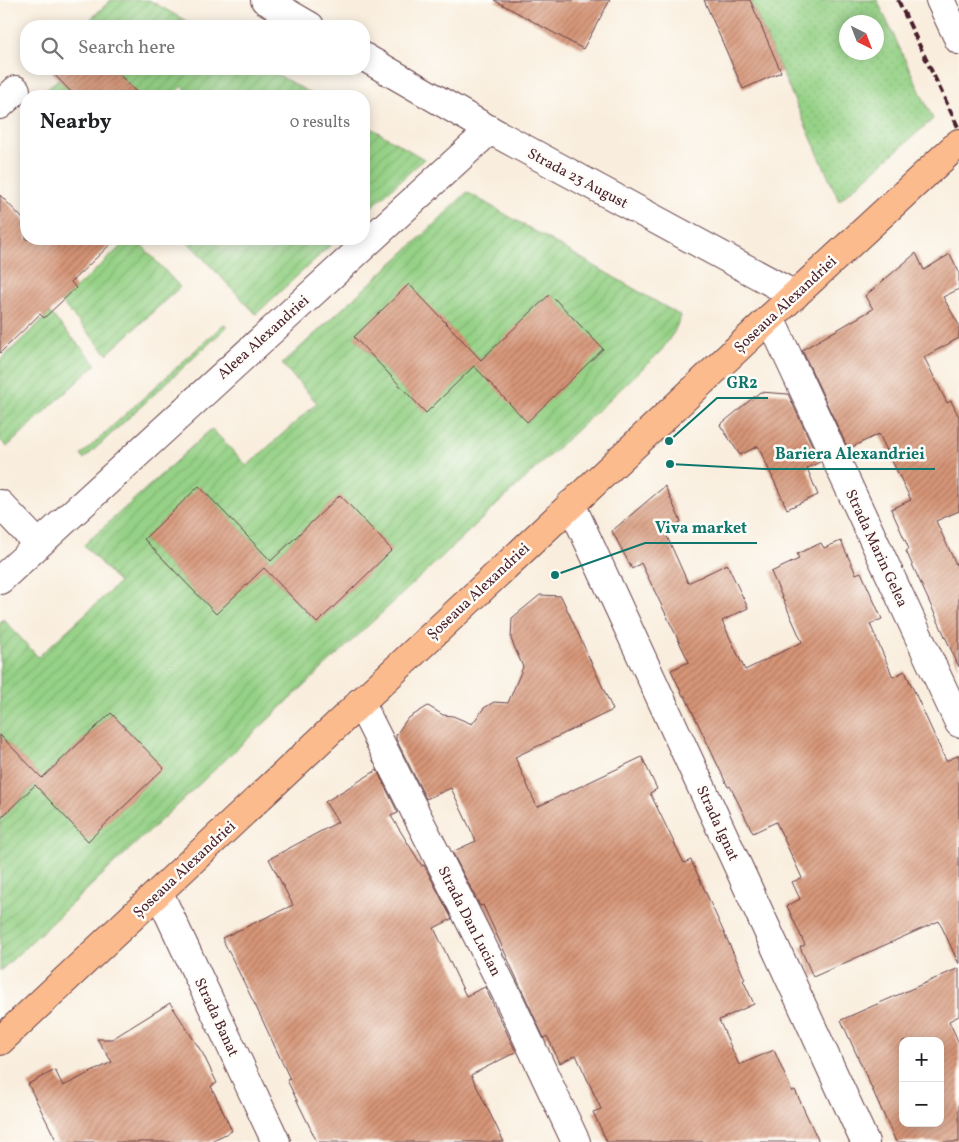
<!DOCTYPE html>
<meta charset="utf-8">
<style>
body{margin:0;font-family:Vollkorn,serif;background:#f6f6f6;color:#202124}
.controls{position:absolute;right:15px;bottom:15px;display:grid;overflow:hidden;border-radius:10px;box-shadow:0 2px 12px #0003}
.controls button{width:45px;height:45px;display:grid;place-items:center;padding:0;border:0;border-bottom:1px solid #e0e0e0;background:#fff;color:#202124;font:25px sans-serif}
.compass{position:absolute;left:839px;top:15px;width:45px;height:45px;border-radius:50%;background:#fff;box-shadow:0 2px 12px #0003;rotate:138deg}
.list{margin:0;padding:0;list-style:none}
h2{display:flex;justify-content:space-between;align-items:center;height:65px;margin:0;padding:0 20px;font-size:21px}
h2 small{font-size:16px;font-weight:400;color:#757577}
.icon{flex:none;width:28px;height:28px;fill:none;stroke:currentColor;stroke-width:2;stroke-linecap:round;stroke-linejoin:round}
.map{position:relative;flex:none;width:959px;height:1142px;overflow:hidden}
.search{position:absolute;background:#fff;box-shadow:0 2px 12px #0003;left:20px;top:20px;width:350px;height:55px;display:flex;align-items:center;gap:12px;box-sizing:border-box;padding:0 18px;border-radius:20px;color:#757577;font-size:19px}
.panel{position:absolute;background:#fff;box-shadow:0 2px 12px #0003;left:20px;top:90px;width:350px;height:155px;border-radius:20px}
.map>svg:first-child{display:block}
</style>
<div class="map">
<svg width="959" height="1142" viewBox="0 0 959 1142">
<defs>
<pattern id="grass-dots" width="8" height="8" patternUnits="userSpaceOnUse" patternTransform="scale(1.25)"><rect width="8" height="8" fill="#95d186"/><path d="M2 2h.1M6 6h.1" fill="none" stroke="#82b374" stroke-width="1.8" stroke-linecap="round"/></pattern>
<pattern id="garden-furrows" width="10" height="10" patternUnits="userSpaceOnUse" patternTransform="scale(1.25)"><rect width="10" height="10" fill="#95d186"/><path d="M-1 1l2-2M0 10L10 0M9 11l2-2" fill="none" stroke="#82b374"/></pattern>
<pattern id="building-hatch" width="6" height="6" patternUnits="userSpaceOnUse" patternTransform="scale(1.25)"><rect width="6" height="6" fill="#d69577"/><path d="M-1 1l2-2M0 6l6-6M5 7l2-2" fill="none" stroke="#b07962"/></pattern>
</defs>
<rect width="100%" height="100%" fill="#fdfcf7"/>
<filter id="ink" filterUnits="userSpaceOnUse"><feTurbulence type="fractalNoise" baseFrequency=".02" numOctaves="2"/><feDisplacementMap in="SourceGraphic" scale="10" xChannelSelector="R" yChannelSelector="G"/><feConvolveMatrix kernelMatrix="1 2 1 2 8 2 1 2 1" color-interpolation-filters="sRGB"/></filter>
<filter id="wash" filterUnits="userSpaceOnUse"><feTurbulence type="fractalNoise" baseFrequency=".0096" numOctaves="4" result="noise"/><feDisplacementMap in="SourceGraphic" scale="20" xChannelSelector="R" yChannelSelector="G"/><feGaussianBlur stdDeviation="1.12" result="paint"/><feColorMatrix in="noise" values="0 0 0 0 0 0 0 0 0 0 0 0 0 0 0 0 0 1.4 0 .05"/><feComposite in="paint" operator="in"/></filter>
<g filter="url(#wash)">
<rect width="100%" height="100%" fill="#f9eede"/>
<g fill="url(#grass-dots)" stroke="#707858" fill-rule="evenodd">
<path d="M 750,0 L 877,0 L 933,119 L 839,201 ZM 846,22 L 876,22 L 876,52 L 846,52 Z"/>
<path d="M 224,324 L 227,327 L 84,459 L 81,455 Z"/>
</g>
<g fill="url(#garden-furrows)" stroke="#707858" fill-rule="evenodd">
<path d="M 111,0 L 149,0 L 195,26 L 83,26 Z"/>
<path d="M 114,69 L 268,69 L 315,96 L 192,96 L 182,86 L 172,96 L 140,96 Z"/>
<path d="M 58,79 L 75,96 L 40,96 Z"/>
<path d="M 364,124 L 424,159 L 364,214 Z"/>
<path d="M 467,192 L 681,316 L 674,332 L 661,351 L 0,971 L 0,819 L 35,785 L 88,840 L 163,768 L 111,713 L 42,778 L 0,735 L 0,622 L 3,619 L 38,657 L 119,583 L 84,545 L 209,431 L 212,429 L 247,466 L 317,403 L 282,364 L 424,234 ZM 409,285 L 481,360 L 550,294 L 602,349 L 474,366 L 426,413 L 354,337 ZM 199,486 L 271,561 L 340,495 L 392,550 L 317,623 L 264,568 L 216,614 L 144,539 Z"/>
<path d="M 129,239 L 136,239 L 180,287 L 107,354 L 61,302 Z"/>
<path d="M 185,239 L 337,239 L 256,314 Z"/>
<path d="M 50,313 L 96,364 L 7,447 L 0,440 L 0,360 Z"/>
</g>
<g id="blocks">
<g fill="url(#building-hatch)" fill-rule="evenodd">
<path d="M 494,0 L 610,0 L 583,49 Z"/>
<path d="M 704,0 L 750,0 L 781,72 L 743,89 Z"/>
<path d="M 49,69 L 114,69 L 140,96 L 75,96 Z"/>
<path d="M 0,195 L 26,222 L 26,239 L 116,239 L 71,282 L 76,288 L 44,318 L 40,314 L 0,353 Z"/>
<path d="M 916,253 L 924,270 L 950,254 L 959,272 L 959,289 L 943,297 L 959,325 L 959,338 L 924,357 L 947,403 L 951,401 L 959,417 L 959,511 L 936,521 L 959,571 L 959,667 L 906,551 L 909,549 L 891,509 L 911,500 L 879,434 L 848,449 L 802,350 L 873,309 L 865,296 Z"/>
<path d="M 409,284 L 481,360 L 550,294 L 603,349 L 527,422 L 474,366 L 426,413 L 354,337 Z"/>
<path d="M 760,392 L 788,394 L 820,462 L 807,468 L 818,495 L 787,509 L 758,446 L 740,455 L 720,425 Z"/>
<path d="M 199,486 L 271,561 L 340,495 L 392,550 L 317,623 L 264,568 L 216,614 L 144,539 Z"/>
<path d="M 665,486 L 681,522 L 665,532 L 688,583 L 727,564 L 748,608 L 722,621 L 745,670 L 802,642 L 771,572 L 799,559 L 797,554 L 821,543 L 824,548 L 841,541 L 856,574 L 861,572 L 882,619 L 870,624 L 893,677 L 905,671 L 946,761 L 959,755 L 959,964 L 939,921 L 813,977 L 800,947 L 805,945 L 787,906 L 800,899 L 792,882 L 802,878 L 776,822 L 753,833 L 730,786 L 728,787 L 685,696 L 683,696 L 671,670 L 689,662 L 641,563 L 632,569 L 612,531 Z"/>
<path d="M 540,595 L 561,596 L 613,710 L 515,757 L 537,807 L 642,757 L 657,789 L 650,793 L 684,863 L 691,860 L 745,979 L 743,980 L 754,1004 L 719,1020 L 739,1065 L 774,1050 L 792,1092 L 795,1090 L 819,1142 L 607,1142 L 593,1112 L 601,1109 L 576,1055 L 560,1063 L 547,1036 L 544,1038 L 483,905 L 480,906 L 452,852 L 476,841 L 451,788 L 426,799 L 396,739 L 396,735 L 407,719 L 428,706 L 443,715 L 453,716 L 472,724 L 484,708 L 494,702 L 508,703 L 523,667 L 511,639 L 512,618 Z"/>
<path d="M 111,713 L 164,768 L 88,841 L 35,785 L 0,819 L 0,735 L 42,778 Z"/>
<path d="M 377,770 L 398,813 L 391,816 L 422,866 L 424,865 L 452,919 L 434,928 L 466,996 L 485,987 L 516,1052 L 471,1075 L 504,1142 L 317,1142 L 287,1080 L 290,1079 L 261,1017 L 222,938 L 293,905 L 269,859 L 338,822 L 325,802 Z"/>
<path d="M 959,968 L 959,1016 L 949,1021 L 959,1043 L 959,1142 L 896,1142 L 841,1020 ZM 903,1041 L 940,1041 L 940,1123 L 903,1123 Z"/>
<path d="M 170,1003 L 203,1054 L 217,1083 L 211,1086 L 232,1131 L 209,1142 L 57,1142 L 28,1084 L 55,1070 L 63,1086 L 112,1062 L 97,1039 L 112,1039 Z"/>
</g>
</g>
</g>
<g filter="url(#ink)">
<use href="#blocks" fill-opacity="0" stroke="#643e46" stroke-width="1"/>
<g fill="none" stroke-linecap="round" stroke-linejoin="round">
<defs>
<g id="minor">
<path d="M 265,0 L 310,26"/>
<path d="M 940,0 L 959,40"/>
<path d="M 364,57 L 490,130 L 795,295"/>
<path d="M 0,105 L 16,90"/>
<path d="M 770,318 L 959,723"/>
<path d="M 0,504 L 38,544"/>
<path d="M 571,504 L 865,1142"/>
<path d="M 0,580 L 490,130"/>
<path d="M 360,702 L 507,995 L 576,1142"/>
<path d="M 159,893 L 276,1142"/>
</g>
<path id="major" d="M 0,1041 L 770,318 L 959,143"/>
</defs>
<use href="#minor" stroke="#643e46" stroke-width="30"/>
<use href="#major" stroke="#643e46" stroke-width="30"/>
<use href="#minor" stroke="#fff" stroke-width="28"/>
<use href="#major" stroke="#fbbb8d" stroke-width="28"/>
<path stroke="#4a1f2b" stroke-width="4" stroke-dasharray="8 4" stroke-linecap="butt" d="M 898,0 L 959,129"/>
</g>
</g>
<g text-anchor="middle" stroke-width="5" stroke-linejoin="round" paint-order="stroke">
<g font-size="15" fill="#4a1f2b" stroke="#fdfcf7">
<text transform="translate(578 178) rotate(28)" y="5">Strada 23 August</text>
<text transform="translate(785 304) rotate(-43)" y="5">Șoseaua Alexandriei</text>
<text transform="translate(263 337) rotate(-42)" y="5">Aleea Alexandriei</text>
<text transform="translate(877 548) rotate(65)" y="5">Strada Marin Gelea</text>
<text transform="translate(478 591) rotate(-43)" y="5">Șoseaua Alexandriei</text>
<text transform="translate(718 823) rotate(65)" y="5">Strada Ignat</text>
<text transform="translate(184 869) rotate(-43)" y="5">Șoseaua Alexandriei</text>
<text transform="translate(470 921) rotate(63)" y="5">Strada Dan Lucian</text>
<text transform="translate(217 1017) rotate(65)" y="5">Strada Banat</text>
</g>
</g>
<path fill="none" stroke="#0f766e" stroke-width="2" d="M669 441L717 398H768M670 464L765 469H935M555 575L645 543H757"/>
<g fill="#0f766e" stroke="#fdfcf7" stroke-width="2">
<circle cx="669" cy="441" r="5"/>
<circle cx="670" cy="464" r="5"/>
<circle cx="555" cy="575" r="5"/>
</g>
<g font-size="16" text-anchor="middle" font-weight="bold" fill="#0f766e" stroke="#fdfcf7" stroke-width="5" stroke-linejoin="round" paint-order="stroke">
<text x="742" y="388">GR2</text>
<text x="850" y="459">Bariera Alexandriei</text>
<text x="701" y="533">Viva market</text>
</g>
</svg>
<div class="controls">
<button>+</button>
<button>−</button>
</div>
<svg class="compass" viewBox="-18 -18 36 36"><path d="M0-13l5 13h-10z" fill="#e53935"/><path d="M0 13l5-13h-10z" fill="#757577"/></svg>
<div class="search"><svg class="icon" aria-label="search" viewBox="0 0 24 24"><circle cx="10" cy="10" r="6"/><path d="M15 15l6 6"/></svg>Search here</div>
<section class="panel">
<h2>Nearby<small>0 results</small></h2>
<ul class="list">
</ul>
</section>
</div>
